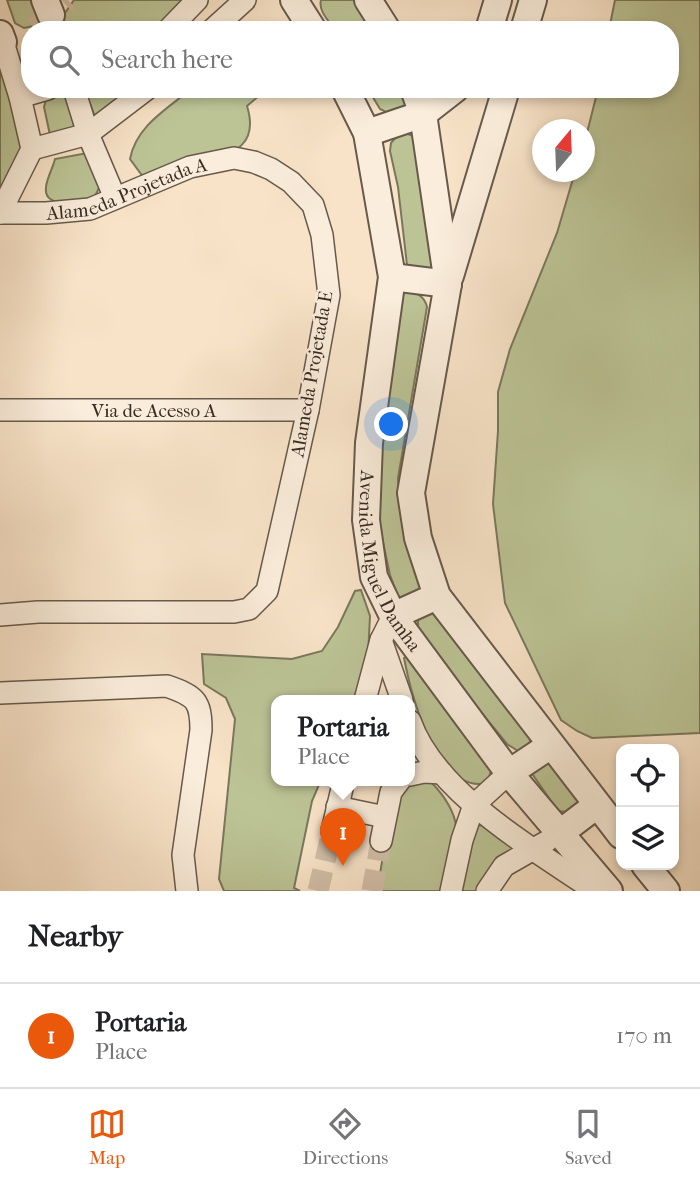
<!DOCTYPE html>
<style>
body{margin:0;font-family:"IM FELL French Canon",serif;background:#f2f2f2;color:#202124}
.controls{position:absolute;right:21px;bottom:21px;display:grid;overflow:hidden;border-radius:14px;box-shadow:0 4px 10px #0003}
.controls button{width:63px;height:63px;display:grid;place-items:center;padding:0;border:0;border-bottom:2px solid #e0e0e0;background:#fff;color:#202124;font:35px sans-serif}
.compass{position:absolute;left:532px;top:119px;width:63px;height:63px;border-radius:50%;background:#fff;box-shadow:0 4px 10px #0003;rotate:19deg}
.you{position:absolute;left:392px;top:425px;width:24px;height:24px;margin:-18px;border:5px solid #fff;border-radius:50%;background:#1a73e8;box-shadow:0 0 0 10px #1a73e833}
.badge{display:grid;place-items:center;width:46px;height:46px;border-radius:50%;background:#ea580c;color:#fff;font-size:23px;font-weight:700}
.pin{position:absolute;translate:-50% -58px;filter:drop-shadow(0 2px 4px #0008)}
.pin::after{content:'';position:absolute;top:37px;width:24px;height:21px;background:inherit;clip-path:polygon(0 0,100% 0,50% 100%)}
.popup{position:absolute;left:271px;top:695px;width:144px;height:91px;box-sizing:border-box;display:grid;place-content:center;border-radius:14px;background:#fff;filter:drop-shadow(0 2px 5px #0005);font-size:23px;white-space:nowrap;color:#757577}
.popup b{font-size:26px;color:#202124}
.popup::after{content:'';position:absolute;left:50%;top:100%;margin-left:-14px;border:14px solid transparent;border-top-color:#fff}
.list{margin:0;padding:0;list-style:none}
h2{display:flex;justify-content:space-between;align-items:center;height:91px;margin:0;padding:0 28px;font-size:30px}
h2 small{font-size:23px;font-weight:400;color:#757577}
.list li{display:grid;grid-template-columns:46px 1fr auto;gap:21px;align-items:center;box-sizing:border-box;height:105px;padding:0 28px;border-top:2px solid #e0e0e0}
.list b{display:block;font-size:26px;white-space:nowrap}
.list p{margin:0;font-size:23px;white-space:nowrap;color:#757577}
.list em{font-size:23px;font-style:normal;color:#757577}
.icon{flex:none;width:38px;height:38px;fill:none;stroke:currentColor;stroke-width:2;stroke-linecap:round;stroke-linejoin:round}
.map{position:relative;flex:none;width:700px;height:891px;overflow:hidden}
.search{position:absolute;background:#fff;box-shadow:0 4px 10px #0003;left:21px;right:21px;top:21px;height:77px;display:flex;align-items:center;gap:18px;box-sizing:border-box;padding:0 24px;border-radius:28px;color:#757577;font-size:26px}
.sheet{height:196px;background:#fff}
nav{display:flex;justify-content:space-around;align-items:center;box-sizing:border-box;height:98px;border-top:2px solid #e0e0e0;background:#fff;font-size:19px;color:#757577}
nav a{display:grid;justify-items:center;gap:4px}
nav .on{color:#ea580c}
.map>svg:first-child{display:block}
</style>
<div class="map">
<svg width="700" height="891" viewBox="0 0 700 891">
<rect width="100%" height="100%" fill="#f8e3c8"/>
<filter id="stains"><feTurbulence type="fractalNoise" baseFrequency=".00286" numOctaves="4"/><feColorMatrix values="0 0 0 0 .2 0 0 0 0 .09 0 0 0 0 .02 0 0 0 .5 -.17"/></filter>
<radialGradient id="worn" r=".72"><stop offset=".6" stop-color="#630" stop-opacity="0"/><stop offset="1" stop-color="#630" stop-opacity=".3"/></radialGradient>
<g fill="#bcc496" stroke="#7a785c" stroke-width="2">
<path d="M 7,0 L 33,0 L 38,16 L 34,26 L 24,28 L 15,23 Z"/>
<path d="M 74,0 L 191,0 L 161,30 L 67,30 L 63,16 Z"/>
<path d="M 321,0 L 365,0 L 379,30 L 335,30 C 329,21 318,11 321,0 Z"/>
<path d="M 615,0 L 700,0 L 700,733 L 592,738 L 577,731 L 561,720 L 505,603 L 493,504 L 498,431 L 498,392 L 510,349 L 557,233 L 575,172 L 584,172 L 585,141 L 598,89 L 670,89 L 670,30 L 609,30 Z"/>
<path d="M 0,44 L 28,143 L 3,186 L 0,188 Z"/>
<path d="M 89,89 L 141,89 L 96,119 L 87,96 Z"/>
<path d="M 191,89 L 257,89 L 261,94 L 247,106 C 260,148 230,154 198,165 C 182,170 166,175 150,181 L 141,174 L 130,159 C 136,126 167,109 191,89 Z"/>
<path d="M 368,89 L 408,89 L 409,100 L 404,107 L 388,113 L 380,109 Z"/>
<path d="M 57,94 L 68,98 L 75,130 L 50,135 L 44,107 L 46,100 Z"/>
<path d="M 405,133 L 416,137 L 436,271 L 412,274 L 407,265 L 398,187 L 390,151 L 391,143 L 396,137 Z"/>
<path d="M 87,153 L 102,182 L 94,198 C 81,200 43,211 46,187 C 47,177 53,168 55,159 Z"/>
<path d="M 404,291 C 416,293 424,294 427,307 L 398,478 L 399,502 L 422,593 L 407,600 L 398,596 L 390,575 L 378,519 L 376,468 L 401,295 Z"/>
<path d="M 361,590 L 370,616 L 368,655 L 358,700 L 276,700 L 276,780 L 321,780 L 312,801 L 294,888 L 300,891 L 224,891 L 219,879 L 235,719 L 226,698 L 204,684 L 202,654 L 292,659 L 322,651 L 338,627 L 355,591 Z"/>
<path d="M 427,611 L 437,613 L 532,736 L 528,747 L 518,751 L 507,744 L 421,639 L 418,632 L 418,618 Z"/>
<path d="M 409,656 L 493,765 L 489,777 L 481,784 C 434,786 411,694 404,658 Z"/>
<path d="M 546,759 L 580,797 L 577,806 L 568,812 L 558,811 L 533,775 L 535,767 Z"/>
<path d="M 407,781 L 432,783 C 469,822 456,844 447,891 L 377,891 L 391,809 Z"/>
<path d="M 478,825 L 486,826 L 512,845 L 513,851 L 481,891 L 458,891 L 471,830 Z"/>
</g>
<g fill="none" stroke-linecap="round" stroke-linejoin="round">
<g stroke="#d1bea7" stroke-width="21" stroke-dasharray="21 10" stroke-linecap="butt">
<path d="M 318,891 L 332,831"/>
<path d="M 372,891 L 381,841"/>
</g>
<path stroke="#d1bea7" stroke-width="26" stroke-dasharray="26 13" stroke-linecap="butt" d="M 36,30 L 68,0"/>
<defs>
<g id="minor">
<path d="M 168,30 L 197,0"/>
<path d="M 212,30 L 245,0"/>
<path d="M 74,89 L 88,134 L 115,198"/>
<path d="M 20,97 L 48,89"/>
<path d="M 32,149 L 88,134 L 147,89"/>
<path id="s1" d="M 0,213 L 46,213 L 90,209 L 190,167 L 234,158 L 254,162 L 271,169 L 291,182 L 313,205 L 322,235 L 329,295 L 308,410 L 267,591 L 249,609 L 234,612 L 38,612 L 0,615"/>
<path d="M 0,213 L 32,149 L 20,97 L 3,42"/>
<path id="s2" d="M 0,410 L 308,410"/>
<path d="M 381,640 L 402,700"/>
<path d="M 0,693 L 167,686 C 195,696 201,700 201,730 L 183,855 L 187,891"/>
<path d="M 365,700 L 381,640 L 393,616"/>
<path d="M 410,721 C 435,793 534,849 595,891"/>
<path d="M 410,775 L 424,772 L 442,773"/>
<path d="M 337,807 L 385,817"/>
<path d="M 332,831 L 344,780"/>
<path d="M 381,841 L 391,792 L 400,780"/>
<path d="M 451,891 L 462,840 L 474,805 L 509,773"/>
<path d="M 487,891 L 504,866 L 546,842"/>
</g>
<g id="tertiary">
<path d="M 45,0 L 51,15"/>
<path d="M 294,0 L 313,30"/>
<path d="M 368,0 L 387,30"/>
<path d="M 489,30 L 498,0"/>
<path d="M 524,30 L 533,0"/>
<path d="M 0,34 L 3,42"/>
<path id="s3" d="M 345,89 L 367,133 L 392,277 L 369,443 L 366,520 L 374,577 L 393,616 L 509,773 L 609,891"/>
<path d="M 414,89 L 423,114 L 448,284 L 411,493 L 418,538 L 437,596 L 621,835"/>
<path d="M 367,133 L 423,114 L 455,89"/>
<path d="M 450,276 L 506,89"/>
<path d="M 392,277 L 448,284"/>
<path d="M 393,616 L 437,596"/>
<path d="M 509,773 L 551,745"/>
<path d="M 560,833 L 597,805"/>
<path d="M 645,865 L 666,891"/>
</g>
</defs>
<use href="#minor" stroke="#675a4c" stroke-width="24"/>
<use href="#tertiary" stroke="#675a4c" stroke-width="30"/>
<use href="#minor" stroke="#faeddb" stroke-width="21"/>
<use href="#tertiary" stroke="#faeddb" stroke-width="26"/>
</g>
<g text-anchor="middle" stroke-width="5" stroke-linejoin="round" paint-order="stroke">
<g font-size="19" fill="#372c23" stroke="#faeddb">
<text dy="7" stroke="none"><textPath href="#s1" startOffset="131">Alameda Projetada A</textPath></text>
<text transform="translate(311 374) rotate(-80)" y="7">Alameda Projetada E</text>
<text dy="7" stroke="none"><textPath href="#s2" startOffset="154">Via de Acesso A</textPath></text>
<text dy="7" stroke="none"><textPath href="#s3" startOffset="486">Avenida Miguel Damha</textPath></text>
</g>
</g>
<rect width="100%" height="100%" filter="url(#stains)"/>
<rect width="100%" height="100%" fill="url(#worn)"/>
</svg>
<div class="controls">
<button><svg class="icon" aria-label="locate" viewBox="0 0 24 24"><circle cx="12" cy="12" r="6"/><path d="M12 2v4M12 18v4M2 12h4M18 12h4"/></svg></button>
<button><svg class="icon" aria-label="layers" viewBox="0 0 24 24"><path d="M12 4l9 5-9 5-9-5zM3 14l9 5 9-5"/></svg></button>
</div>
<svg class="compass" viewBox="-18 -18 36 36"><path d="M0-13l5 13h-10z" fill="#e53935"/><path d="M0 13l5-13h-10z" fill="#757577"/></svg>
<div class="you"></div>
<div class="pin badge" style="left:343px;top:866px">1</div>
<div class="popup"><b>Portaria</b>Place</div>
<div class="search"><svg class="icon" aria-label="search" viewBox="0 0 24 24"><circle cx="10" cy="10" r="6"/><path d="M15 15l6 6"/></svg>Search here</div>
</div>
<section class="sheet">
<h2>Nearby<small></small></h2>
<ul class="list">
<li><span class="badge">1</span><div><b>Portaria</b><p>Place</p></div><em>170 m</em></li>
</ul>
</section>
<nav>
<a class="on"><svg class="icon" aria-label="map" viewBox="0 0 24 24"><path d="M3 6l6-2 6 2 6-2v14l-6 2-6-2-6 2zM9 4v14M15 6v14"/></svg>Map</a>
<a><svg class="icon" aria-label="directions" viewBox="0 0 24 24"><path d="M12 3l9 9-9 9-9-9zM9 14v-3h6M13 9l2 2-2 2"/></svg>Directions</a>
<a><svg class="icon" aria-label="saved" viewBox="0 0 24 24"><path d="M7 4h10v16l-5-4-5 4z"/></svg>Saved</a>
</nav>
